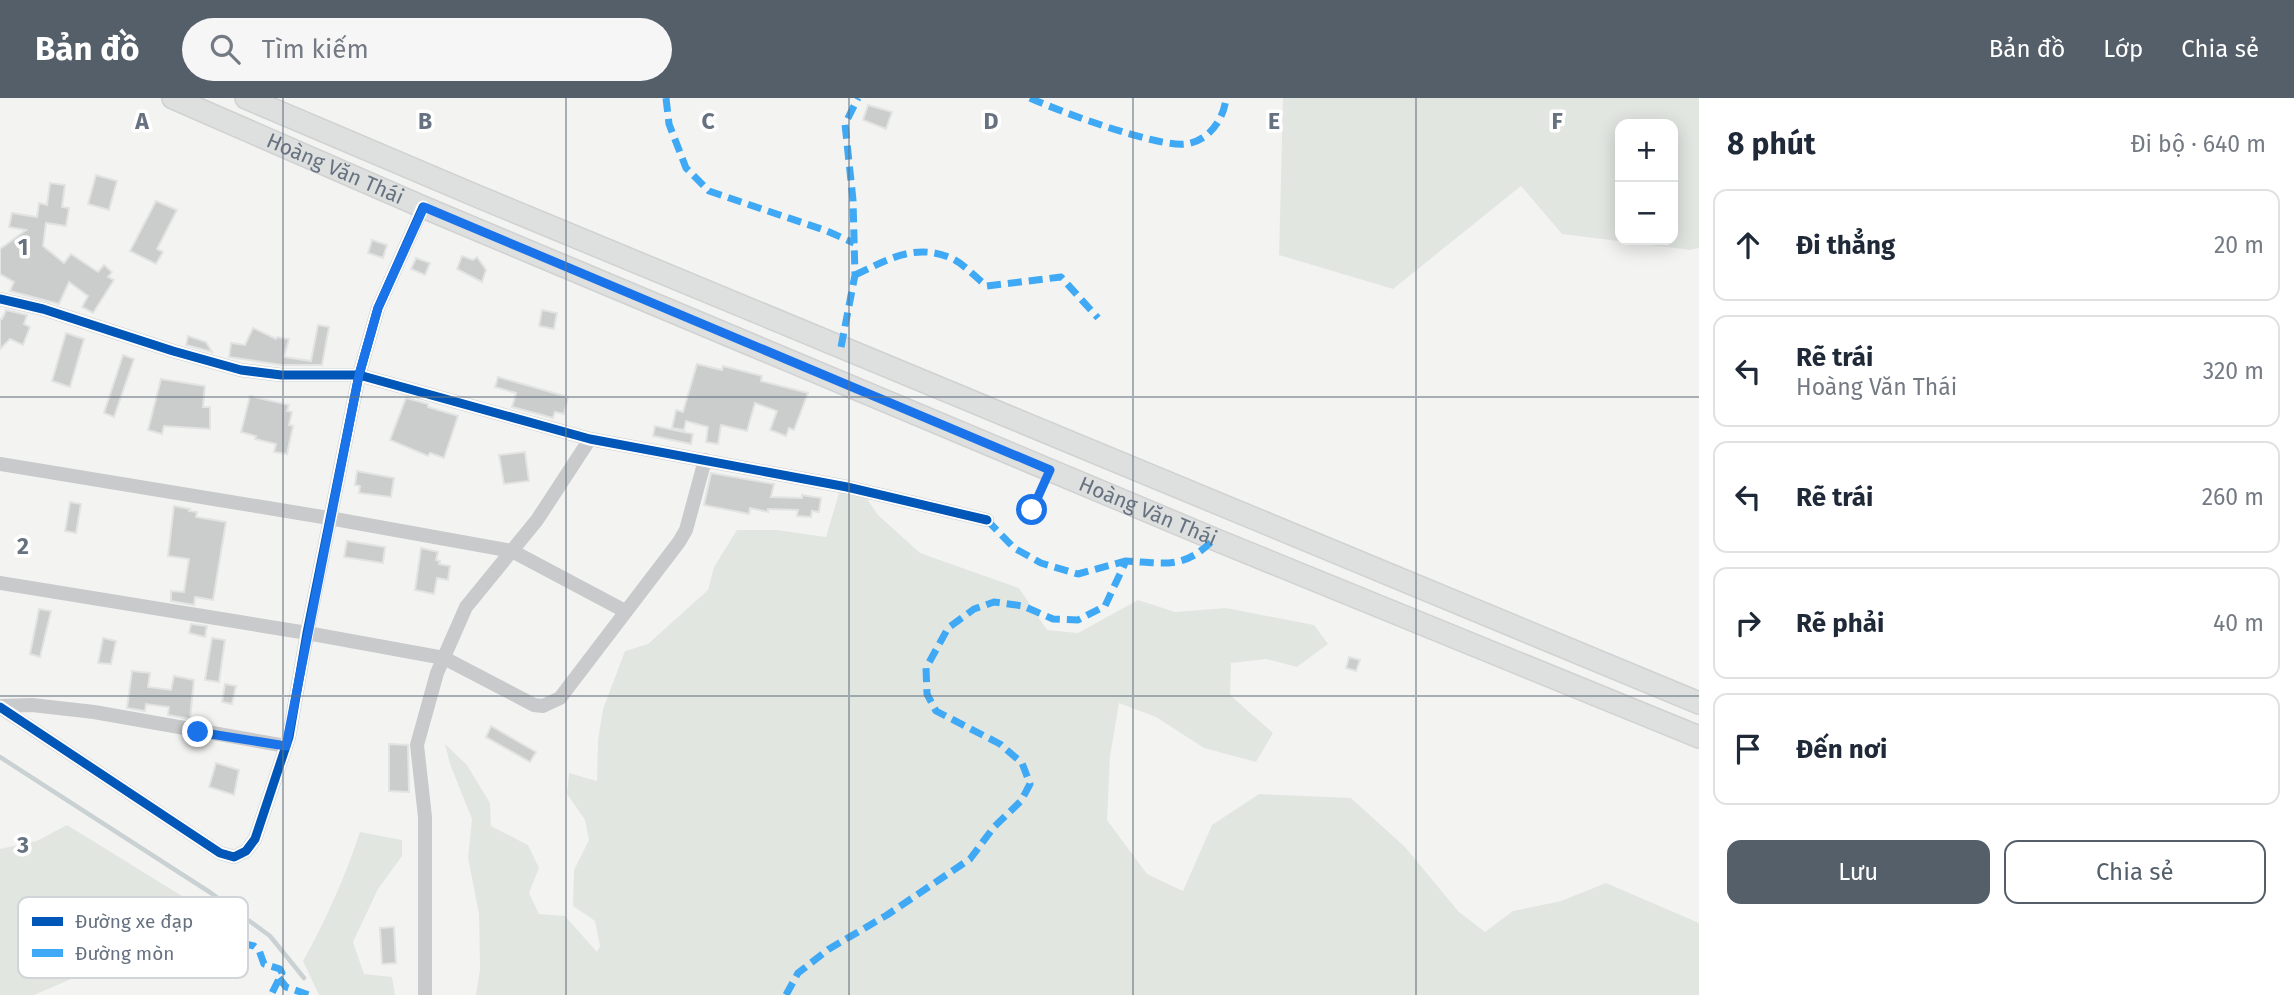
<!DOCTYPE html>
<html lang="vi">
<meta charset="utf-8">
<style>
body{margin:0;font-family:"Fira Sans",sans-serif;background:#f6f6f7;color:#1f2937}
.controls{position:absolute;right:21px;top:21px;display:grid;overflow:hidden;border-radius:14px;box-shadow:0 4px 18px #0003}
.controls button{width:63px;height:63px;display:grid;place-items:center;padding:0;border:0;border-bottom:2px solid #e0e1e3;background:#fff;color:#1f2937;font:35px sans-serif}
.stop{position:absolute;width:21px;height:21px;margin:-16px;border:5px solid #1a73e8;border-radius:50%;background:#fff}
.stop.end{background:#1a73e8;border-color:#fff;box-shadow:0 2px 7px #0008}
.list{margin:0;padding:0;list-style:none}
h2{display:flex;justify-content:space-between;align-items:center;height:91px;margin:0;padding:0 28px;font-size:30px}
h2 small{font-size:23px;font-weight:400;color:#747a83}
.list li{display:grid;grid-template-columns:46px 1fr auto;gap:21px;align-items:center;box-sizing:border-box;height:112px;margin:0 14px 14px;padding:0 14px;border:2px solid #e0e1e3;border-radius:14px}
.list b{display:block;font-size:26px;white-space:nowrap}
.list p{margin:0;font-size:23px;white-space:nowrap;color:#747a83}
.list em{font-size:23px;font-style:normal;color:#747a83}
.actions{display:flex;gap:14px;padding:21px 28px}
.actions a{flex:1;padding:16px 0;border:2px solid #555f6a;border-radius:14px;text-align:center;font-size:24px;color:#555f6a}
.actions .main{background:#555f6a;color:#fff}
.icon{flex:none;width:38px;height:38px;fill:none;stroke:currentColor;stroke-width:2;stroke-linecap:round;stroke-linejoin:round}
.map{position:relative;flex:none;width:1699px;height:897px;overflow:hidden}
header{display:flex;align-items:center;gap:42px;box-sizing:border-box;height:98px;padding:0 35px;background:#555f6a;color:#fff}
header strong{font-size:33px}
nav{display:flex;gap:38px;margin-inline-start:auto;font-size:24px}
.search{width:490px;height:63px;background:#f6f6f7;display:flex;align-items:center;gap:18px;box-sizing:border-box;padding:0 24px;border-radius:38px;color:#747a83;font-size:26px}
main{display:flex}
aside{flex:1;background:#fff}
.map>svg:first-child{display:block}
</style>
<header>
<strong>Bản đồ</strong>
<div class="search"><svg class="icon" aria-label="search" viewBox="0 0 24 24"><circle cx="10" cy="10" r="6"/><path d="M15 15l6 6"/></svg>Tìm kiếm</div>
<nav><a>Bản đồ</a><a>Lớp</a><a>Chia sẻ</a></nav>
</header>
<main>
<div class="map">
<svg width="1699" height="897" viewBox="0 0 1699 897">
<rect width="100%" height="100%" fill="#f3f4f2"/>
<g fill="#e2e6e1" fill-rule="evenodd">
<path d="M 1283,0 L 1699,0 L 1699,150 L 1690,152 L 1562,136 L 1521,88 L 1393,191 L 1279,157 ZM 1620,26 L 1673,26 L 1673,142 L 1620,142 Z"/>
<path d="M 862,393 L 878,417 L 920,455 L 1019,490 L 1047,532 L 1078,535 L 1138,502 L 1175,514 L 1226,510 L 1314,527 L 1328,546 L 1297,569 L 1266,561 L 1231,565 L 1230,597 L 1273,635 L 1256,664 L 1204,650 L 1156,619 L 1119,605 L 1110,659 L 1107,722 L 1147,776 L 1183,793 L 1212,727 L 1259,696 L 1351,700 L 1405,749 L 1459,814 L 1485,834 L 1513,813 L 1561,803 L 1606,785 L 1699,825 L 1699,897 L 476,897 L 480,871 L 479,816 L 468,760 L 472,721 L 450,666 L 445,646 L 467,667 L 490,705 L 491,728 L 528,747 L 539,770 L 529,795 L 539,816 L 565,818 L 597,854 L 600,848 L 595,823 L 573,808 L 574,772 L 589,742 L 585,722 L 567,696 L 569,675 L 597,683 L 598,642 L 603,611 L 625,553 L 648,546 L 708,492 L 714,469 L 737,432 L 777,432 L 826,439 L 839,395 Z"/>
<path d="M 67,727 L 182,798 L 187,816 L 139,852 L 34,897 L 0,897 L 0,751 L 37,743 Z"/>
<path d="M 360,734 L 402,742 L 402,758 L 378,791 L 353,844 L 364,876 L 392,879 L 395,897 L 319,897 L 303,863 C 326,822 345,779 360,734 Z"/>
</g>
<g fill="none" stroke-linecap="round" stroke-linejoin="round">
<path stroke="#cad1d3" stroke-width="4.5" d="M 0,659 L 211,795 L 270,838 L 304,880"/>
</g>
<g fill="#cbcdcd" stroke="#e2e3e2" stroke-width="2">
<path d="M 868,7 L 892,14 L 886,31 L 863,22 Z"/>
<path d="M 96,77 L 117,83 L 109,112 L 88,106 Z"/>
<path d="M 50,85 L 65,87 L 62,109 L 69,110 L 66,128 L 46,125 L 43,148 L 64,165 L 71,156 L 98,174 L 104,167 L 112,174 L 108,179 L 114,182 L 93,215 L 82,209 L 88,198 L 69,184 L 59,206 L 10,193 L 14,184 L 0,176 L 0,151 L 26,132 L 9,129 L 12,115 L 37,119 L 39,105 L 47,107 Z"/>
<path d="M 156,103 L 177,112 L 157,151 L 163,154 L 156,166 L 130,153 Z"/>
<path d="M 372,142 L 387,147 L 383,160 L 368,155 Z"/>
<path d="M 462,158 L 473,162 L 477,159 L 486,172 L 482,184 L 457,171 Z"/>
<path d="M 416,160 L 430,165 L 425,177 L 411,171 Z"/>
<path d="M 6,212 L 27,217 L 24,226 L 30,229 L 23,247 L 10,241 L 0,251 L 0,221 L 2,221 Z"/>
<path d="M 542,212 L 557,215 L 554,231 L 539,228 Z"/>
<path d="M 318,227 L 329,229 L 322,267 L 282,267 L 229,259 L 231,245 L 245,247 L 253,230 L 276,241 L 277,239 L 289,241 L 284,259 L 311,263 Z"/>
<path d="M 66,235 L 84,241 L 70,289 L 52,283 Z"/>
<path d="M 188,238 L 206,244 L 212,254 L 186,247 Z"/>
<path d="M 123,257 L 134,261 L 114,319 L 104,315 Z"/>
<path d="M 697,266 L 722,272 L 723,268 L 762,278 L 761,283 L 808,295 L 794,332 L 789,330 L 786,338 L 770,332 L 777,313 L 755,305 L 747,333 L 721,327 L 718,346 L 706,344 L 708,329 L 686,323 L 684,332 L 672,330 L 676,312 L 683,314 Z"/>
<path d="M 498,279 L 568,299 L 564,316 L 555,314 L 553,320 L 512,309 L 516,295 L 495,289 Z"/>
<path d="M 161,281 L 205,288 L 203,309 L 210,309 L 210,331 L 164,328 L 162,336 L 148,332 Z"/>
<path d="M 250,298 L 289,307 L 287,313 L 292,314 L 289,327 L 293,328 L 287,356 L 274,354 L 276,346 L 255,341 L 256,338 L 241,334 Z"/>
<path d="M 406,300 L 428,306 L 428,309 L 458,318 L 444,360 L 430,355 L 428,358 L 390,342 Z"/>
<path d="M 655,328 L 693,336 L 691,346 L 653,338 Z"/>
<path d="M 525,354 L 529,383 L 504,386 L 499,357 Z"/>
<path d="M 357,373 L 394,380 L 391,399 L 359,395 L 360,388 L 355,387 Z"/>
<path d="M 711,375 L 774,386 L 771,399 L 802,400 L 802,397 L 821,400 L 819,414 L 812,413 L 811,419 L 797,418 L 798,412 L 768,411 L 768,414 L 750,410 L 749,416 L 704,407 Z"/>
<path d="M 70,404 L 81,406 L 76,435 L 65,433 Z"/>
<path d="M 174,408 L 190,411 L 189,413 L 197,414 L 196,419 L 226,424 L 213,502 L 195,499 L 194,507 L 171,503 L 171,493 L 184,494 L 189,461 L 168,458 Z"/>
<path d="M 347,443 L 385,449 L 383,465 L 344,459 Z"/>
<path d="M 421,450 L 438,454 L 436,462 L 440,463 L 439,466 L 450,468 L 448,482 L 437,480 L 434,496 L 415,492 Z"/>
<path d="M 39,511 L 51,513 L 40,559 L 30,556 Z"/>
<path d="M 191,526 L 207,528 L 205,539 L 189,535 Z"/>
<path d="M 103,540 L 116,543 L 111,566 L 98,565 Z"/>
<path d="M 212,540 L 225,542 L 219,584 L 205,582 Z"/>
<path d="M 1349,559 L 1360,562 L 1356,573 L 1346,570 Z"/>
<path d="M 132,573 L 150,575 L 148,589 L 171,592 L 174,578 L 194,582 L 190,621 L 168,617 L 169,609 L 146,606 L 145,613 L 127,610 Z"/>
<path d="M 225,586 L 236,588 L 232,606 L 222,604 Z"/>
<path d="M 491,628 L 536,654 L 530,664 L 486,639 Z"/>
<path d="M 389,646 L 408,647 L 409,694 L 389,693 Z"/>
<path d="M 216,665 L 239,672 L 234,697 L 209,689 Z"/>
<path d="M 394,829 L 396,865 L 382,866 L 380,830 Z"/>
</g>
<g fill="none" stroke-linecap="round" stroke-linejoin="round">
<defs>
<g id="primary">
<path id="s1" d="M 173,0 L 423,109 L 1214,441 L 1699,639"/>
<path d="M 246,0 L 472,96 L 1699,605"/>
</g>
</defs>
<use href="#primary" stroke="#d0d1d2" stroke-width="24"/>
<path stroke="#c9cacc" stroke-width="7" d="M 1032,412 L 1048,376"/>
<g stroke="#c9cacc" stroke-width="14">
<path d="M 0,201 L 43,211 L 173,253 L 241,272 L 281,277 L 359,277 L 590,341 L 847,389 L 987,422"/>
<path d="M 0,366 L 329,420 L 512,453 L 625,513"/>
<path d="M 0,485 L 307,535 L 444,560 L 534,607 L 543,608 L 560,600 L 679,444 L 686,432 L 705,362"/>
<path d="M 0,608 L 32,607 L 94,614 L 286,648"/>
<path d="M 0,609 L 220,755 L 234,759 L 246,753 L 255,741 L 289,639 L 307,535 L 359,277 L 378,210 L 423,109"/>
<path d="M 425,897 L 425,719 L 417,647 L 437,575 L 466,509 L 537,422 L 590,341"/>
</g>
<use href="#primary" stroke="#dedfdf" stroke-width="21"/>
<g stroke="#3fa9f5" stroke-width="7" stroke-dasharray="14 7" stroke-linecap="butt">
<path d="M 666,0 L 669,26 L 686,70 L 709,93 L 827,133 L 854,145"/>
<path d="M 1030,0 C 1058,13 1159,50 1186,46 C 1209,43 1224,21 1226,0"/>
<path d="M 855,177 C 889,161 916,144 953,161 C 965,167 976,180 987,188 L 1061,179 L 1098,220"/>
<path d="M 841,249 L 855,177 L 853,102 L 845,26 L 858,0"/>
<path d="M 987,422 L 1014,450 L 1041,465 L 1078,476 L 1126,463"/>
<path d="M 148,863 L 201,832 L 208,832 L 223,841 L 254,848 L 259,852 L 264,866 L 280,871 L 282,875 L 271,897"/>
<path d="M 279,880 L 286,889 L 309,897"/>
<path d="M 786,897 L 798,875 L 829,851 L 887,817 L 970,761 L 994,729 L 1021,703 L 1030,686 L 1022,665 L 1000,646 L 936,613 L 927,596 L 926,570 L 948,530 L 974,511 L 994,504 L 1023,508 L 1053,521 L 1078,522 L 1105,508 L 1126,463 C 1165,465 1184,472 1214,441"/>
</g>
<defs>
<g id="cycleway">
<path d="M 0,201 L 43,211 L 173,253 L 241,272 L 281,277 L 359,277 L 590,341 L 847,389 L 987,422"/>
<path d="M 0,609 L 220,755 L 234,759 L 246,753 L 255,741 L 289,639 L 307,535 L 359,277 L 378,210 L 423,109"/>
</g>
</defs>
<use href="#cycleway" stroke="#fff" stroke-width="13"/>
<use href="#cycleway" stroke="#0057b8" stroke-width="9"/>
</g>
<g fill="none" stroke-linecap="round" stroke-linejoin="round">
<path stroke="#1a73e8" stroke-width="9" d="M 198,634 L 286,648 L 359,277 L 378,210 L 424,109 L 1050,372 L 1032,412"/>
</g>
<path fill="none" stroke="#667280" stroke-width="2" stroke-opacity="0.55" d="M 283,0 L 283,897M 566,0 L 566,897M 849,0 L 849,897M 1133,0 L 1133,897M 1416,0 L 1416,897M 0,299 L 1699,299M 0,598 L 1699,598"/>
<g text-anchor="middle" stroke-width="7" stroke-linejoin="round" paint-order="stroke">
<g font-size="21" fill="#667280" stroke="#fff">
<text dy="7" stroke="none"><textPath href="#s1" startOffset="177">Hoàng Văn Thái</textPath></text>
<text dy="7" stroke="none"><textPath href="#s1" startOffset="1059">Hoàng Văn Thái</textPath></text>
</g>
</g>
<rect x="18" y="799" width="230" height="81" rx="10" fill="#fff" stroke="#d1d5d9" stroke-width="2"/>
<rect x="32" y="819" width="31" height="9" fill="#0057b8"/>
<rect x="32" y="851" width="31" height="8" fill="#3fa9f5"/>
<g font-size="19" fill="#667280">
<text x="75" y="830">Đường xe đạp</text>
<text x="75" y="862">Đường mòn</text>
</g>
<g font-size="23" text-anchor="middle" font-weight="bold" fill="#667280" stroke="#fff" stroke-width="7" stroke-linejoin="round" paint-order="stroke">
<text x="142" y="31">A</text>
<text x="425" y="31">B</text>
<text x="708" y="31">C</text>
<text x="991" y="31">D</text>
<text x="1274" y="31">E</text>
<text x="1557" y="31">F</text>
<text x="23" y="157">1</text>
<text x="23" y="456">2</text>
<text x="23" y="755">3</text>
</g>
</svg>
<div class="controls">
<button>+</button>
<button>−</button>
</div>
<div class="stop" style="left:1032px;top:412px"></div>
<div class="stop end" style="left:198px;top:634px"></div>
</div>
<aside>
<h2>8 phút<small>Đi bộ · 640 m</small></h2>
<ul class="list">
<li><svg class="icon" aria-label="ahead" viewBox="0 0 24 24"><path d="M12 20V5M6 11l6-6 6 6"/></svg><div><b>Đi thẳng</b></div><em>20 m</em></li>
<li><svg class="icon" aria-label="left" viewBox="0 0 24 24"><path d="M17 20v-9H6M10 6l-5 5 5 5"/></svg><div><b>Rẽ trái</b><p>Hoàng Văn Thái</p></div><em>320 m</em></li>
<li><svg class="icon" aria-label="left" viewBox="0 0 24 24"><path d="M17 20v-9H6M10 6l-5 5 5 5"/></svg><div><b>Rẽ trái</b></div><em>260 m</em></li>
<li><svg class="icon" aria-label="right" viewBox="0 0 24 24"><path d="M7 20v-9h11M14 6l5 5-5 5"/></svg><div><b>Rẽ phải</b></div><em>40 m</em></li>
<li><svg class="icon" aria-label="arrive" viewBox="0 0 24 24"><path d="M6 21V4h12l-3 4 3 4H6"/></svg><div><b>Đến nơi</b></div></li>
</ul>
<div class="actions"><a class="main">Lưu</a><a>Chia sẻ</a></div>
</aside>
</main>
